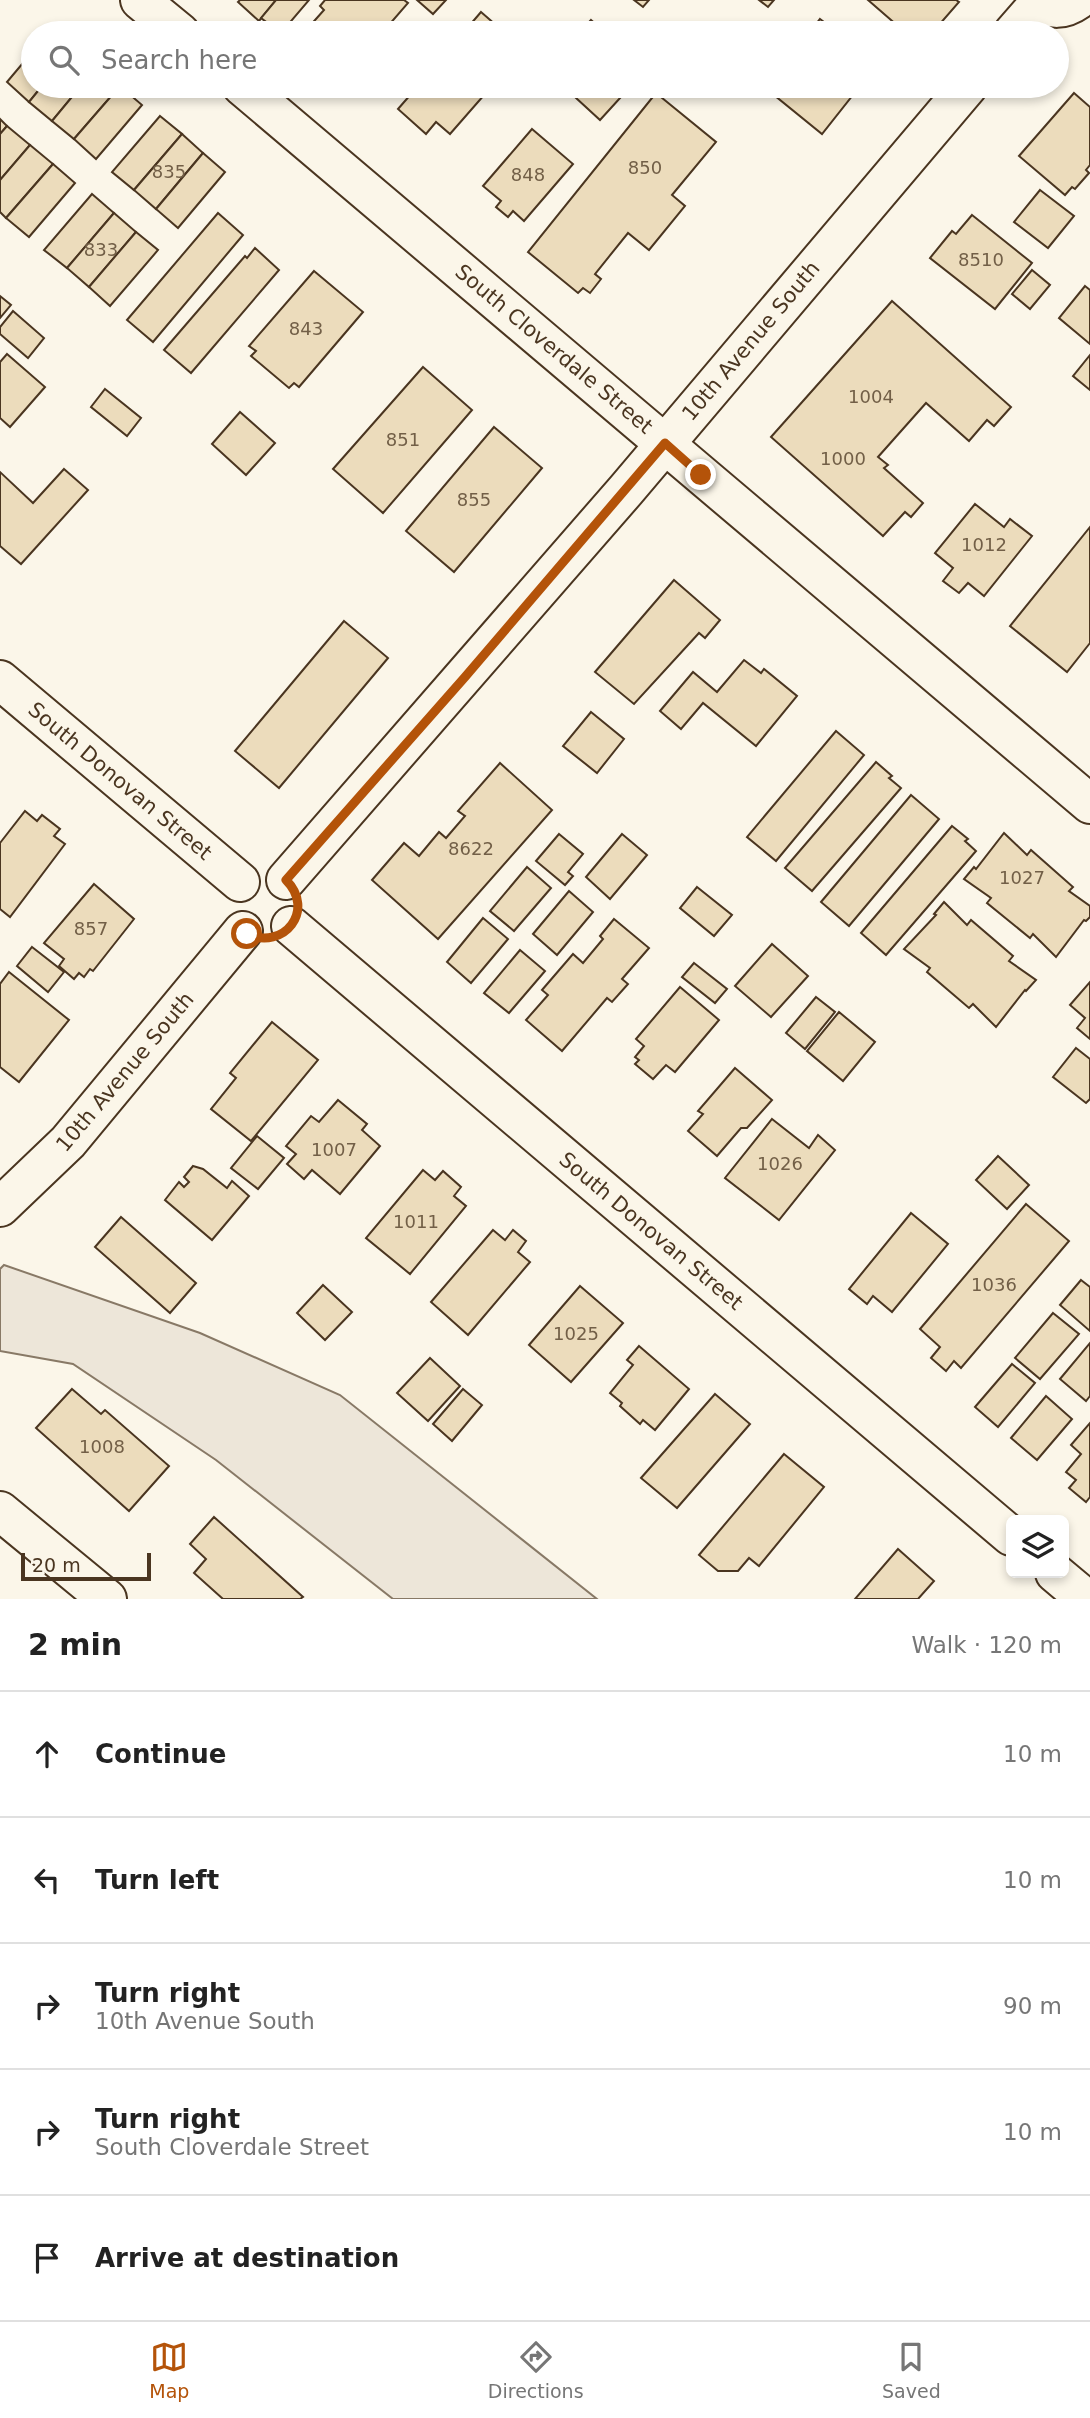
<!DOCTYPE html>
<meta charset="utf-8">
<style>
body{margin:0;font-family:"DejaVu Sans",sans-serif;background:#f2f2f2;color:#222}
.controls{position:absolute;right:21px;bottom:21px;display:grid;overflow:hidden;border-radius:10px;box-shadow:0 4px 10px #0003}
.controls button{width:63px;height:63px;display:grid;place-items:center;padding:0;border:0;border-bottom:2px solid #e0e0e0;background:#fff;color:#222;font:35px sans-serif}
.scale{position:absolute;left:21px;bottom:18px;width:130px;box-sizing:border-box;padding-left:7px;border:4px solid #4a3520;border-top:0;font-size:19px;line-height:24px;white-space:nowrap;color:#4a3520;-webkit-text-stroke:5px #fbf6e9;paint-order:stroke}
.stop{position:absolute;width:21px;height:21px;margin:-16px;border:5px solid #b45309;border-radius:50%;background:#fff}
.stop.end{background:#b45309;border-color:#fff;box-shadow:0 2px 7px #0008}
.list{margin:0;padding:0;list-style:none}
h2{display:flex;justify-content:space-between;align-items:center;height:91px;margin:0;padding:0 28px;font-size:30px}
h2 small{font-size:23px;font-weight:400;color:#767676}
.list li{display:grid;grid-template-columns:46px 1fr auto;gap:21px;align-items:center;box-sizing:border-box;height:126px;padding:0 28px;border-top:2px solid #e0e0e0}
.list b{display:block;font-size:26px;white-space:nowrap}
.list p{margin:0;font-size:23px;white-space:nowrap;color:#767676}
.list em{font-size:23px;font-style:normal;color:#767676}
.icon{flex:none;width:38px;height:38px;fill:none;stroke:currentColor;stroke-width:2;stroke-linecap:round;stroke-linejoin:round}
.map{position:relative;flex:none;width:1090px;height:1599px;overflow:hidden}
.search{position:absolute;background:#fff;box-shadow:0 4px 10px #0003;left:21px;right:21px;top:21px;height:77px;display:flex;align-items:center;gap:18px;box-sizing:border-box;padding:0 24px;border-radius:38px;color:#767676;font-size:26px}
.sheet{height:721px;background:#fff}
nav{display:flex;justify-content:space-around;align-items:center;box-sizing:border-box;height:98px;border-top:2px solid #e0e0e0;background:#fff;font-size:19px;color:#767676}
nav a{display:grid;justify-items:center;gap:4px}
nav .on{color:#b45309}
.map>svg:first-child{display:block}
</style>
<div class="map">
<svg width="1090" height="1599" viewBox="0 0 1090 1599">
<rect width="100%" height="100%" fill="#fbf6e9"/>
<path fill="#ede6d9" stroke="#887966" stroke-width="2" d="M 4,1265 L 200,1333 L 340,1395 L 597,1599 L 393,1599 L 216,1460 L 73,1364 L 0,1351 L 0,1269 Z"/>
<g fill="#ecdcbc" stroke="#4a3520" stroke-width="2">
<path d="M 240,0 L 276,0 L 259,21 L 238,2 Z"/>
<path d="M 276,0 L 309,0 L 281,33 L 261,18 Z"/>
<path d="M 325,0 L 404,0 L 408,3 L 382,33 L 314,33 L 308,28 L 324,10 L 320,6 Z"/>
<path d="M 417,0 L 446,0 L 433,14 Z"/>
<path d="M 634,0 L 649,0 L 643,7 Z"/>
<path d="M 759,0 L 774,0 L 768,7 Z"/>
<path d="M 868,0 L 956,0 L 959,2 L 932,33 L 906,33 Z"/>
<path d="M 481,12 L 504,32 L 503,33 L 463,33 Z"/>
<path d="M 820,19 L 832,28 L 838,33 L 809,33 Z"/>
<path d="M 591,20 L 606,33 L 579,33 Z"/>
<path d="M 33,51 L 33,86 L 42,86 L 29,102 L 7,82 Z"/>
<path d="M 42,86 L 81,86 L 52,121 L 29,102 Z"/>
<path d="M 81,86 L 120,86 L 74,139 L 52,121 Z"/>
<path d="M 120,86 L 142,105 L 96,159 L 74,139 Z"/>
<path d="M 418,86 L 492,86 L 450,134 L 436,122 L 426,134 L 398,109 Z"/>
<path d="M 563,86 L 631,86 L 600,120 Z"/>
<path d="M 781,86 L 860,86 L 822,134 L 774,95 Z"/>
<path d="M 656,93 L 716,142 L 672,195 L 685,206 L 649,250 L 628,233 L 595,274 L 601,279 L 590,293 L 583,288 L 578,293 L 528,252 Z"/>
<path d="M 1074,93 L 1090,107 L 1090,165 L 1086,170 L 1089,173 L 1075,189 L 1072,187 L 1065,195 L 1019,156 Z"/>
<path d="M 160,116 L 182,134 L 134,190 L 112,172 Z"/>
<path d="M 0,119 L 7,126 L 0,134 Z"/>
<path d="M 7,126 L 30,145 L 0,180 L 0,134 Z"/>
<path d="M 532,129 L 573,164 L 524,221 L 513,211 L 508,217 L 496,207 L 501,201 L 483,186 Z"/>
<path d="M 182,134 L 203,153 L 156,209 L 134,190 Z"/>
<path d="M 30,145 L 53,164 L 6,218 L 0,212 L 0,180 Z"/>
<path d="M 203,153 L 225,172 L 178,228 L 156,209 Z"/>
<path d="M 53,164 L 75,183 L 29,237 L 6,218 Z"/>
<path d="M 1040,190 L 1074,216 L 1048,248 L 1014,222 Z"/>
<path d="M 92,194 L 114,213 L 67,268 L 44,250 Z"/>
<path d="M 114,213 L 136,232 L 89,287 L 67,268 Z"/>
<path d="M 218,213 L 243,235 L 153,342 L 127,320 Z"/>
<path d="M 972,215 L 1032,263 L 995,309 L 930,258 L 952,231 L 956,234 Z"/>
<path d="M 136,232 L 158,250 L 110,306 L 89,287 Z"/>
<path d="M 255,248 L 279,270 L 191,373 L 164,350 L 245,256 L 247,258 Z"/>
<path d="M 1032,270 L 1050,285 L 1030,309 L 1012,294 Z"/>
<path d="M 314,271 L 363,312 L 299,387 L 294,383 L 289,388 L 251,356 L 256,351 L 249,346 Z"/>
<path d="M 1085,286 L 1090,290 L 1090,344 L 1059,318 Z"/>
<path d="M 0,296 L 11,305 L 0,318 Z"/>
<path d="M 892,301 L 1011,407 L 994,426 L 987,420 L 969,441 L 926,403 L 878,457 L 888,465 L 884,468 L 923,503 L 911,517 L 905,512 L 883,536 L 771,437 Z"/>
<path d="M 13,311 L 44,338 L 28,358 L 0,334 L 0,327 Z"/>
<path d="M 7,354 L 45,387 L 10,427 L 0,418 L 0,362 Z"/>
<path d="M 1090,355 L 1090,390 L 1073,376 Z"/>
<path d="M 423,367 L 472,410 L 383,513 L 333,469 Z"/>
<path d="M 105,389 L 141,418 L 127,436 L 91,407 Z"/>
<path d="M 240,412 L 275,443 L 246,475 L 212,444 Z"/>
<path d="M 494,427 L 542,468 L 454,572 L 406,531 Z"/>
<path d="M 64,469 L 88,490 L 21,564 L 0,546 L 0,472 L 33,503 Z"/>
<path d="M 975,504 L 1004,527 L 1010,519 L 1032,536 L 984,596 L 968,583 L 959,593 L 943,581 L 953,568 L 935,553 Z"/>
<path d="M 1090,527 L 1090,643 L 1067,672 L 1010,626 Z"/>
<path d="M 674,580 L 720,620 L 705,638 L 699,633 L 634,704 L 595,672 Z"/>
<path d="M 344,621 L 388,658 L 279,788 L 235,751 Z"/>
<path d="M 744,660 L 761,673 L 764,669 L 797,696 L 756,746 L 703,703 L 681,729 L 660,711 L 693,672 L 717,692 Z"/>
<path d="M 591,712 L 624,739 L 597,773 L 563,746 Z"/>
<path d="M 836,731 L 864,755 L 776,861 L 747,837 Z"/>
<path d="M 876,762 L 892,776 L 889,778 L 901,788 L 812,891 L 785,868 Z"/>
<path d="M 500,763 L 552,810 L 438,939 L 372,880 L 404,843 L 419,856 L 439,832 L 446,838 L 465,816 L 458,811 Z"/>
<path d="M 911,795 L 939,819 L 849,926 L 821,902 Z"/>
<path d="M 25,811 L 37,821 L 42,815 L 60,829 L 54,836 L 65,844 L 10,917 L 0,909 L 0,843 Z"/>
<path d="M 952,826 L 968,839 L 965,841 L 976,851 L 886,955 L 861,933 Z"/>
<path d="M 1004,833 L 1027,855 L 1031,850 L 1073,887 L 1069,891 L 1090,906 L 1090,917 L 1086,921 L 1084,920 L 1056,957 L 1033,934 L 1030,938 L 987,903 L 991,898 L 964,879 L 974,867 L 976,869 Z"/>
<path d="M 559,834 L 583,854 L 568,872 L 573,876 L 565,885 L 536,861 Z"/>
<path d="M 622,834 L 647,855 L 610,899 L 586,877 Z"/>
<path d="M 527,867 L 551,888 L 514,931 L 490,911 Z"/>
<path d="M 94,884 L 134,919 L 93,971 L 90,969 L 84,977 L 79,973 L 74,979 L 59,966 L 64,959 L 44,943 Z"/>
<path d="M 697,887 L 732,915 L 714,936 L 680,908 Z"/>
<path d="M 569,891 L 593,912 L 557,955 L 533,934 Z"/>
<path d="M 944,902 L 967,925 L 971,920 L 1013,956 L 1009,961 L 1036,980 L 1026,991 L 1025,990 L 996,1027 L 973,1004 L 969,1008 L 927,972 L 930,968 L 904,949 L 936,915 L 934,914 Z"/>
<path d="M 483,918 L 508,939 L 471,983 L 447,962 Z"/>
<path d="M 614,919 L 649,948 L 622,979 L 628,984 L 612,1002 L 607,998 L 562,1051 L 526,1020 L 548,995 L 542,990 L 573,954 L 583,963 L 603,939 L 600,936 Z"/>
<path d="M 772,944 L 808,976 L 771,1017 L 735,986 Z"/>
<path d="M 32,947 L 64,972 L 48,992 L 17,966 Z"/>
<path d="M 520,950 L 545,971 L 509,1013 L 484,993 Z"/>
<path d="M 694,963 L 727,989 L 715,1003 L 682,977 Z"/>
<path d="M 9,972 L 69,1020 L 19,1082 L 0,1067 L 0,984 Z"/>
<path d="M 1090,982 L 1090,1039 L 1077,1028 L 1085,1018 L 1070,1005 Z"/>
<path d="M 680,987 L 719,1020 L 675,1072 L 666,1065 L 653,1079 L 635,1064 L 639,1060 L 635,1057 L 644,1046 L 636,1039 Z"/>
<path d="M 816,997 L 835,1012 L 805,1049 L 786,1033 Z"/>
<path d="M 839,1012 L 875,1042 L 843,1081 L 807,1051 Z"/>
<path d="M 272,1022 L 318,1060 L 251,1141 L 211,1109 L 236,1078 L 230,1073 Z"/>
<path d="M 1076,1048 L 1090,1059 L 1090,1099 L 1086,1103 L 1053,1077 Z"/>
<path d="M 735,1068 L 772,1100 L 747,1128 L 741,1128 L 717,1156 L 688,1131 L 703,1114 L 698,1111 Z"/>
<path d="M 338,1100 L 367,1124 L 362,1130 L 380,1146 L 340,1194 L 312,1170 L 304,1179 L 287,1164 L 296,1154 L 286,1146 L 311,1116 L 319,1122 Z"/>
<path d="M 772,1119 L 809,1148 L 818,1135 L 835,1150 L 779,1220 L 725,1178 Z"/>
<path d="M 257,1136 L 284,1158 L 258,1189 L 231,1168 Z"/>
<path d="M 998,1156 L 1029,1185 L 1007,1209 L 976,1180 Z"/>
<path d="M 193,1166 L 203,1169 L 227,1188 L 232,1181 L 249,1196 L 212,1240 L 165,1200 L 179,1182 L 184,1187 L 189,1182 L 184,1177 Z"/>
<path d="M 423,1170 L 435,1180 L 443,1171 L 461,1187 L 454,1196 L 466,1206 L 410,1274 L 366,1238 Z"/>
<path d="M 1026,1204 L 1069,1241 L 961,1368 L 954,1361 L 946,1371 L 931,1358 L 940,1347 L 920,1329 Z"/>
<path d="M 911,1213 L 948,1244 L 892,1312 L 873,1296 L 867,1304 L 849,1289 Z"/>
<path d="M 121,1217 L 196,1283 L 170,1313 L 95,1247 Z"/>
<path d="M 493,1230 L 505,1240 L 513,1230 L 526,1241 L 518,1252 L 530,1262 L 468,1335 L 431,1302 Z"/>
<path d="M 1081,1280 L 1090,1287 L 1090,1331 L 1060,1305 Z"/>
<path d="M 323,1285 L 352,1312 L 325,1340 L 297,1313 Z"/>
<path d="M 580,1286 L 623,1323 L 571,1382 L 529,1345 Z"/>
<path d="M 1053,1313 L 1079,1334 L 1040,1379 L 1015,1358 Z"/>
<path d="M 1090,1343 L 1090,1396 L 1086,1401 L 1060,1379 Z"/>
<path d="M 639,1346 L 689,1389 L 655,1430 L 643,1420 L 640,1424 L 620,1406 L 622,1403 L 610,1393 L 633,1365 L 627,1360 Z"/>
<path d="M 430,1358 L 460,1386 L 428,1421 L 397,1393 Z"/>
<path d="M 1012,1364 L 1035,1383 L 998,1427 L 975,1407 Z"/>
<path d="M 72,1389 L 101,1414 L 105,1410 L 169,1466 L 129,1511 L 36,1428 Z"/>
<path d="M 463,1389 L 482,1405 L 452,1441 L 433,1424 Z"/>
<path d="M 715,1394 L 750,1424 L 677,1508 L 641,1478 Z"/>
<path d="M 1046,1396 L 1072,1419 L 1037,1460 L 1011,1438 Z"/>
<path d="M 1090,1423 L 1090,1497 L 1086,1502 L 1069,1488 L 1076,1480 L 1066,1472 L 1081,1454 L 1071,1445 Z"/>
<path d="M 784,1454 L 824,1487 L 759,1566 L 749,1558 L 738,1571 L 718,1571 L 699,1555 Z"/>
<path d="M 214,1517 L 303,1597 L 300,1599 L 223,1599 L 194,1573 L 206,1559 L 190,1544 Z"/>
<path d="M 898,1549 L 934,1581 L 918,1599 L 855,1599 Z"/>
</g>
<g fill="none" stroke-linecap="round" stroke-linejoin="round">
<defs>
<g id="street">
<path d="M 1037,0 C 1051,11 1064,10 1078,0"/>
<path d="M 1013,33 L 1040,2"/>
<path d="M 0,680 L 240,882"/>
<path d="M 286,880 L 626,490 L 968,86"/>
<path d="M 291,926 L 1011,1536"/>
<path d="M 0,1207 L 68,1142 L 243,931"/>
<path d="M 0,1511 L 107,1599"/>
<path d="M 1055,1573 L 1086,1599"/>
</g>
<g id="secondary">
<path d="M 140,0 L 180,33"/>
<path d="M 242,86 L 1090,804"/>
</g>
</defs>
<use href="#street" stroke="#4a3520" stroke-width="42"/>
<use href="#secondary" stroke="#4a3520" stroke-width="42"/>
<use href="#street" stroke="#fbf6e9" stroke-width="38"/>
<use href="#secondary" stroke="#fbf6e9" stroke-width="38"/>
</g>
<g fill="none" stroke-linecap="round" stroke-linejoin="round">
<path stroke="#b45309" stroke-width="9" d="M 247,934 C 284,951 316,910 286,880 L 465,677 L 665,443 L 701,475"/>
</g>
<g text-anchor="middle" stroke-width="5" stroke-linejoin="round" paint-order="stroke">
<g font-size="18" fill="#725f47">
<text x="645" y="174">850</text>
<text x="169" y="178">835</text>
<text x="528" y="181">848</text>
<text x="101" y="256">833</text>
<text x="981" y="266">8510</text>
<text x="306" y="335">843</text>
<text x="871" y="403">1004</text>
<text x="403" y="446">851</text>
<text x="843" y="465">1000</text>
<text x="474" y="506">855</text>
<text x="984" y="551">1012</text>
<text x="471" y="855">8622</text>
<text x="1022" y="884">1027</text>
<text x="91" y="935">857</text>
<text x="334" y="1156">1007</text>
<text x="780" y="1170">1026</text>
<text x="416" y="1228">1011</text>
<text x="994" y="1291">1036</text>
<text x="576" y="1340">1025</text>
<text x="102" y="1453">1008</text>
</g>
<g font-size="21" fill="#4a3520" stroke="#fbf6e9">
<text transform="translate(751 341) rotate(-50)" y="7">10th Avenue South</text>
<text transform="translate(554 349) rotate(40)" y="7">South Cloverdale Street</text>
<text transform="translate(120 781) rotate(40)" y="7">South Donovan Street</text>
<text transform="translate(125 1072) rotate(-50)" y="7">10th Avenue South</text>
<text transform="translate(651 1231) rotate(40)" y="7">South Donovan Street</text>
</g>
</g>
</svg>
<div class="controls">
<button><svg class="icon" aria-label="layers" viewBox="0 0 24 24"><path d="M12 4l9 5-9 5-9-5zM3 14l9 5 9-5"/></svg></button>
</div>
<div class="scale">20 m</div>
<div class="stop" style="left:247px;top:934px"></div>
<div class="stop end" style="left:701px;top:475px"></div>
<div class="search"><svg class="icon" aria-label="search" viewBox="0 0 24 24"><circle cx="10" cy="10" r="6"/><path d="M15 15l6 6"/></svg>Search here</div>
</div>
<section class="sheet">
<h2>2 min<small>Walk · 120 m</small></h2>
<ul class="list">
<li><svg class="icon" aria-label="ahead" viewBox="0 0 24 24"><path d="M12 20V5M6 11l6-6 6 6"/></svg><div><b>Continue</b></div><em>10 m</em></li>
<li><svg class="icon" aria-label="left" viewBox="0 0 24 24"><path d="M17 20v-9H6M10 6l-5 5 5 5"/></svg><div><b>Turn left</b></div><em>10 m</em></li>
<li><svg class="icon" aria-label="right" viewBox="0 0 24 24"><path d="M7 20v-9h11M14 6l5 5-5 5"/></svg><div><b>Turn right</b><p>10th Avenue South</p></div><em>90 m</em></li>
<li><svg class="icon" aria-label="right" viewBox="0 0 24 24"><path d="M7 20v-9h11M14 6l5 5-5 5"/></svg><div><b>Turn right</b><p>South Cloverdale Street</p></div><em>10 m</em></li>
<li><svg class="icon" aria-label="arrive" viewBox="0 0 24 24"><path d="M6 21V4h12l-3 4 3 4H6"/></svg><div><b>Arrive at destination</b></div></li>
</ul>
</section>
<nav>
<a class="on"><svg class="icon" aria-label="map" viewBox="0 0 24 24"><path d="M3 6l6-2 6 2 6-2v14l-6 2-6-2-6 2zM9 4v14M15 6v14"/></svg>Map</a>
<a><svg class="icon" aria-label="directions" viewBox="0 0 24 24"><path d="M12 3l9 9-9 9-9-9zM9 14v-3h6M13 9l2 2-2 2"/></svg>Directions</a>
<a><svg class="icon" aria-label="saved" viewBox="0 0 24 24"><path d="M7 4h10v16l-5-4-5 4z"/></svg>Saved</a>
</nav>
